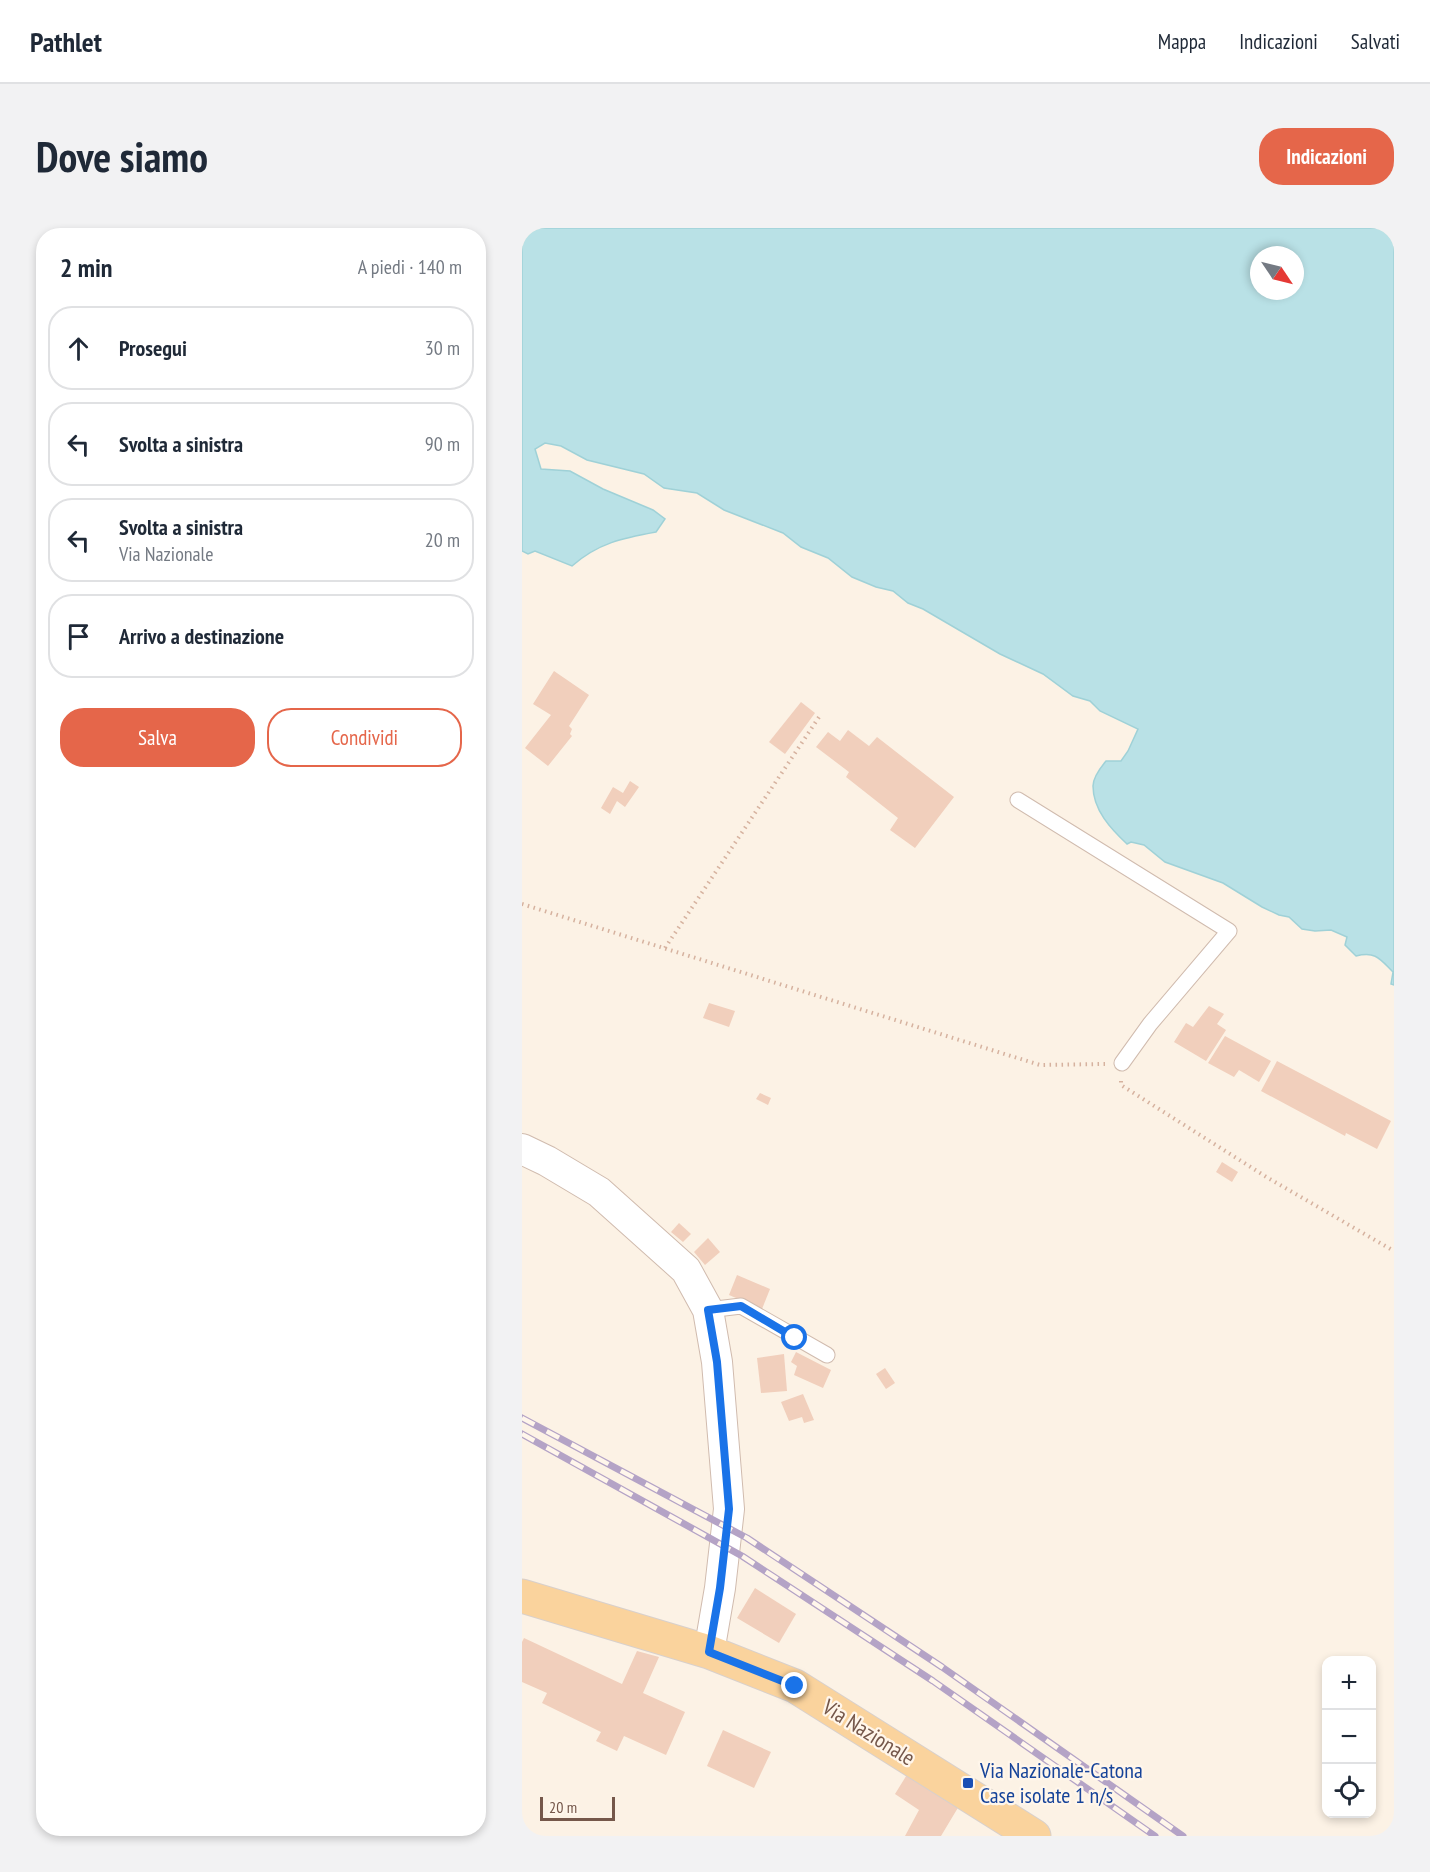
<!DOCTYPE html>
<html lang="it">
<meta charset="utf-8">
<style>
body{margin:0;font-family:"PT Sans Narrow",sans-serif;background:#f2f2f3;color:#1f2937}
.controls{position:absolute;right:18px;bottom:18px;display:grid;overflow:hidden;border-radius:12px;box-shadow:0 3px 9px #0003}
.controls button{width:54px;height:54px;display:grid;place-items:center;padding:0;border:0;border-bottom:2px solid #e0e1e3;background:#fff;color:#1f2937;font:30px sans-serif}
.compass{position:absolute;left:728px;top:18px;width:54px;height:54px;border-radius:50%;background:#fff;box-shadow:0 3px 9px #0003;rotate:125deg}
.scale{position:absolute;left:18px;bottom:15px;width:75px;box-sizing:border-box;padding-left:6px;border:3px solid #75574a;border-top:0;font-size:16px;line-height:21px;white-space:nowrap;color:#75574a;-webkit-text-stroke:4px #fff6eb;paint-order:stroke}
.stop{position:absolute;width:18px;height:18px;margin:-14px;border:4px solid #1a73e8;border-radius:50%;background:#fff}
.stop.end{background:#1a73e8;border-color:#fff;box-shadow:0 2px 6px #0008}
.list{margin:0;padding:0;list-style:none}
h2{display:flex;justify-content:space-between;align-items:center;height:78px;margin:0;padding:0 24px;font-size:26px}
h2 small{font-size:20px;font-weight:400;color:#747a83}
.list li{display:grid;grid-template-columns:39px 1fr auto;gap:18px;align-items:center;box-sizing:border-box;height:84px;margin:0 12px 12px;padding:0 12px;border:2px solid #e0e1e3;border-radius:24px}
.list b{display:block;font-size:22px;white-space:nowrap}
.list p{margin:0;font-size:20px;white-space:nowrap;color:#747a83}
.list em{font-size:20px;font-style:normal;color:#747a83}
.actions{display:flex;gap:12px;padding:18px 24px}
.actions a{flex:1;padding:14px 0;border:2px solid #e5664a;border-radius:24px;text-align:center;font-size:21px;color:#e5664a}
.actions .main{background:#e5664a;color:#fff}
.icon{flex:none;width:33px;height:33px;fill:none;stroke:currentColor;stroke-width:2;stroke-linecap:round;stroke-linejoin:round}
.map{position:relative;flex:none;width:872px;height:1608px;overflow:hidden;border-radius:24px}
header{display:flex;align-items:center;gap:36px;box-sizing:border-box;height:84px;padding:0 30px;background:#fff;border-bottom:2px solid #e0e1e3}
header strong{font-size:28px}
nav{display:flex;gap:33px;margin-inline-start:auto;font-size:21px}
.intro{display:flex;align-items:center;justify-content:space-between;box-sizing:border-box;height:144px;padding:0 36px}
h1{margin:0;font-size:42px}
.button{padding:15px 27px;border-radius:24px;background:#e5664a;color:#fff;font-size:21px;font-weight:700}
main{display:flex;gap:36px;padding:0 36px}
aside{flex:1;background:#fff;border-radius:24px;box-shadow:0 3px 9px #0003}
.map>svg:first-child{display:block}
</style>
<header>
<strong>Pathlet</strong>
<nav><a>Mappa</a><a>Indicazioni</a><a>Salvati</a></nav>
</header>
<div class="intro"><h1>Dove siamo</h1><a class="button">Indicazioni</a></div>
<main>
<aside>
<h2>2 min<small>A piedi · 140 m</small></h2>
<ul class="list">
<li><svg class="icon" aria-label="ahead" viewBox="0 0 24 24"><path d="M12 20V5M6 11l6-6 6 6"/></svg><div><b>Prosegui</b></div><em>30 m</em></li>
<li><svg class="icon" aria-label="left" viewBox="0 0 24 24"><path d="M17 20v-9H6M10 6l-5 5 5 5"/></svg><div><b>Svolta a sinistra</b></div><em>90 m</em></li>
<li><svg class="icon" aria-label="left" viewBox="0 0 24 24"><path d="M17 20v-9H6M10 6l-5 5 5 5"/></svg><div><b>Svolta a sinistra</b><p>Via Nazionale</p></div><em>20 m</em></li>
<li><svg class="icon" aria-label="arrive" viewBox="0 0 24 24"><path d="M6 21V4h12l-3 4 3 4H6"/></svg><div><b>Arrivo a destinazione</b></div></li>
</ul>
<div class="actions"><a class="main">Salva</a><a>Condividi</a></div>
</aside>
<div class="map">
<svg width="872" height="1608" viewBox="0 0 872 1608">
<rect width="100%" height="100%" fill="#fcf2e5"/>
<path fill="#b9e1e6" stroke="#9fd1d7" stroke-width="1.5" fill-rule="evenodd" d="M 0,0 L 872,0 L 872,757 L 869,756 L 871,744 C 858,731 854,723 834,728 L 823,717 L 825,709 L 809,702 L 793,703 L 780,701 L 767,689 L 757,687 L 740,679 L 701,655 L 643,634 L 622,617 L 609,614 L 605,616 C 589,601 571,582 571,558 C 571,550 579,539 584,533 L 599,533 L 606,523 L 616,501 L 578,483 L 568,473 L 551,468 L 521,446 L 478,426 L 401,381 L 386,375 L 371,363 L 354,359 L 330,349 L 306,330 L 279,319 L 261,305 L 202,282 L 175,265 L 142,260 L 122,246 L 65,232 L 39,218 L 23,215 L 13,221 L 19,241 L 48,243 L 81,261 L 131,282 L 143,291 L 134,304 C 101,310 76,315 50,338 L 13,323 L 6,326 L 0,323 ZM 737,27 L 773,27 L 773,63 L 737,63 Z"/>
<g fill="#f1cfbc">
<path d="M 32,443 L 67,467 L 47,498 L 50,501 L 48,506 L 50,508 L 26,538 L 3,520 L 29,487 L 11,476 Z"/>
<path d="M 279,474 L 293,485 L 263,526 L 247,514 Z"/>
<path d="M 326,502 L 347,518 L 355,509 L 432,569 L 393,620 L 368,602 L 376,590 L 324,549 L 327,544 L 294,519 L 306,504 L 318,513 Z"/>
<path d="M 108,553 L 117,559 L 103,579 L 95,573 L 88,586 L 79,580 L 91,559 L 101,565 Z"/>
<path d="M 187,775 L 213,783 L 207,799 L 181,790 Z"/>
<path d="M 687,778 L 702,786 L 695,796 L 704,802 L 684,833 L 652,814 L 664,795 L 671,799 Z"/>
<path d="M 703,808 L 749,833 L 737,854 L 717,842 L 712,849 L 686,835 Z"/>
<path d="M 755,833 L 869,893 L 855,921 L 824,905 L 823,908 L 739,863 Z"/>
<path d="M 238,865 L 249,870 L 246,877 L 234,871 Z"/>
<path d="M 700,934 L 716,944 L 710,954 L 694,944 Z"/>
<path d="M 157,995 L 169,1006 L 161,1014 L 149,1004 Z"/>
<path d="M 186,1010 L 198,1024 L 183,1037 L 172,1024 Z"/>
<path d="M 215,1047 L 248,1061 L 240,1081 L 207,1067 Z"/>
<path d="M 274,1124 L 309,1142 L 301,1160 L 272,1147 L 275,1138 L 269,1134 Z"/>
<path d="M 262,1126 L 265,1163 L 239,1165 L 235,1130 Z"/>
<path d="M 363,1140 L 373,1155 L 364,1161 L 354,1146 Z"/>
<path d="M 281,1166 L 292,1192 L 282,1195 L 280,1189 L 267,1193 L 259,1174 Z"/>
<path d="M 233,1360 L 274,1386 L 257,1415 L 215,1390 Z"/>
<path d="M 2,1410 L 100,1456 L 115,1423 L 137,1429 L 121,1465 L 163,1484 L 144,1527 L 102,1508 L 95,1523 L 74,1513 L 79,1504 L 20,1475 L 25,1465 L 0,1454 L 0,1414 Z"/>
<path d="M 201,1502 L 249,1524 L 232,1560 L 185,1538 Z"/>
<path d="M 386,1545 L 437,1578 L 419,1608 L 383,1608 L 397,1582 L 373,1566 Z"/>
</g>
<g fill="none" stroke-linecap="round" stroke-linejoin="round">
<defs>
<g id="lane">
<path d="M 496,572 L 707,703 L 628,796 L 600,835"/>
<path d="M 186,1082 L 219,1078 L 305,1127"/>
</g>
<path id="street" d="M 0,921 L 25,933 L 77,964 L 164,1042 L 186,1082 L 195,1134 L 207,1281 L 198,1360 L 187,1424"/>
<path id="primary" d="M 0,1368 L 187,1424 L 273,1458 L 512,1608"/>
</defs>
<use href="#lane" stroke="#d0bbae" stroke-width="17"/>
<use href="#street" stroke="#d0bbae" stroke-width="32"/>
<use href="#primary" stroke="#d8d0cc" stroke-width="35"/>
<g stroke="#d6b29f" stroke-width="4" stroke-dasharray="1.5 4.5" stroke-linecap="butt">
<path d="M 0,676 L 518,837 L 583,836"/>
<path d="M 143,720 L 299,486"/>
<path d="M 599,853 L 599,857 L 746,950 L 872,1023"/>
</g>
<use href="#lane" stroke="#fff" stroke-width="15"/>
<use href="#street" stroke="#fff" stroke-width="30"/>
<use href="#primary" stroke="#fad39d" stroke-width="33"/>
<defs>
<g id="rail">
<path d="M 0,1190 L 225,1310 L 420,1439 L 661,1608"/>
<path d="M 0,1206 L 220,1328 L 411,1453 L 633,1608"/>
</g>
</defs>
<use href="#rail" stroke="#b4a3c6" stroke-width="7"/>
<use href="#rail" stroke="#fff6eb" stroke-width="4.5" stroke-dasharray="14" stroke-linecap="butt"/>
</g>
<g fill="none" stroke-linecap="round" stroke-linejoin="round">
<path stroke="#1a73e8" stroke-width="8" d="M 273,1110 L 219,1078 L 186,1082 L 195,1134 L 207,1281 L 198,1360 L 187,1424 L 273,1458"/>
</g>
<rect fill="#1a4fb4" stroke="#fff6eb" stroke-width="2" x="440" y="1549" width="12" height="12" rx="3"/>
<g text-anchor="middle" stroke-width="4.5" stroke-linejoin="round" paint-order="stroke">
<g font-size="22" fill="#75574a" stroke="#fff6eb">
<text transform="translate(347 1504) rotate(32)" y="8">Via Nazionale</text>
</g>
<g font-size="22" fill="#164399" stroke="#fff6eb" text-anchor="start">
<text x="458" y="1550">Via Nazionale-Catona<tspan x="458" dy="25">Case isolate 1 n/s</tspan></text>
</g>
</g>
</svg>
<div class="controls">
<button>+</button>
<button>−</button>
<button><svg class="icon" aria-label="locate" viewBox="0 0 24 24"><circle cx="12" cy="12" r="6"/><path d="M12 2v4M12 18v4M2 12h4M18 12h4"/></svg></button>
</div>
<svg class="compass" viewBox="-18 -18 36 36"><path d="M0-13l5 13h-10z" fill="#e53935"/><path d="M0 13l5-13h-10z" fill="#747a83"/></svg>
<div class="scale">20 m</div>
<div class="stop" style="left:273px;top:1110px"></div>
<div class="stop end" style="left:273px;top:1458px"></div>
</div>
</main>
